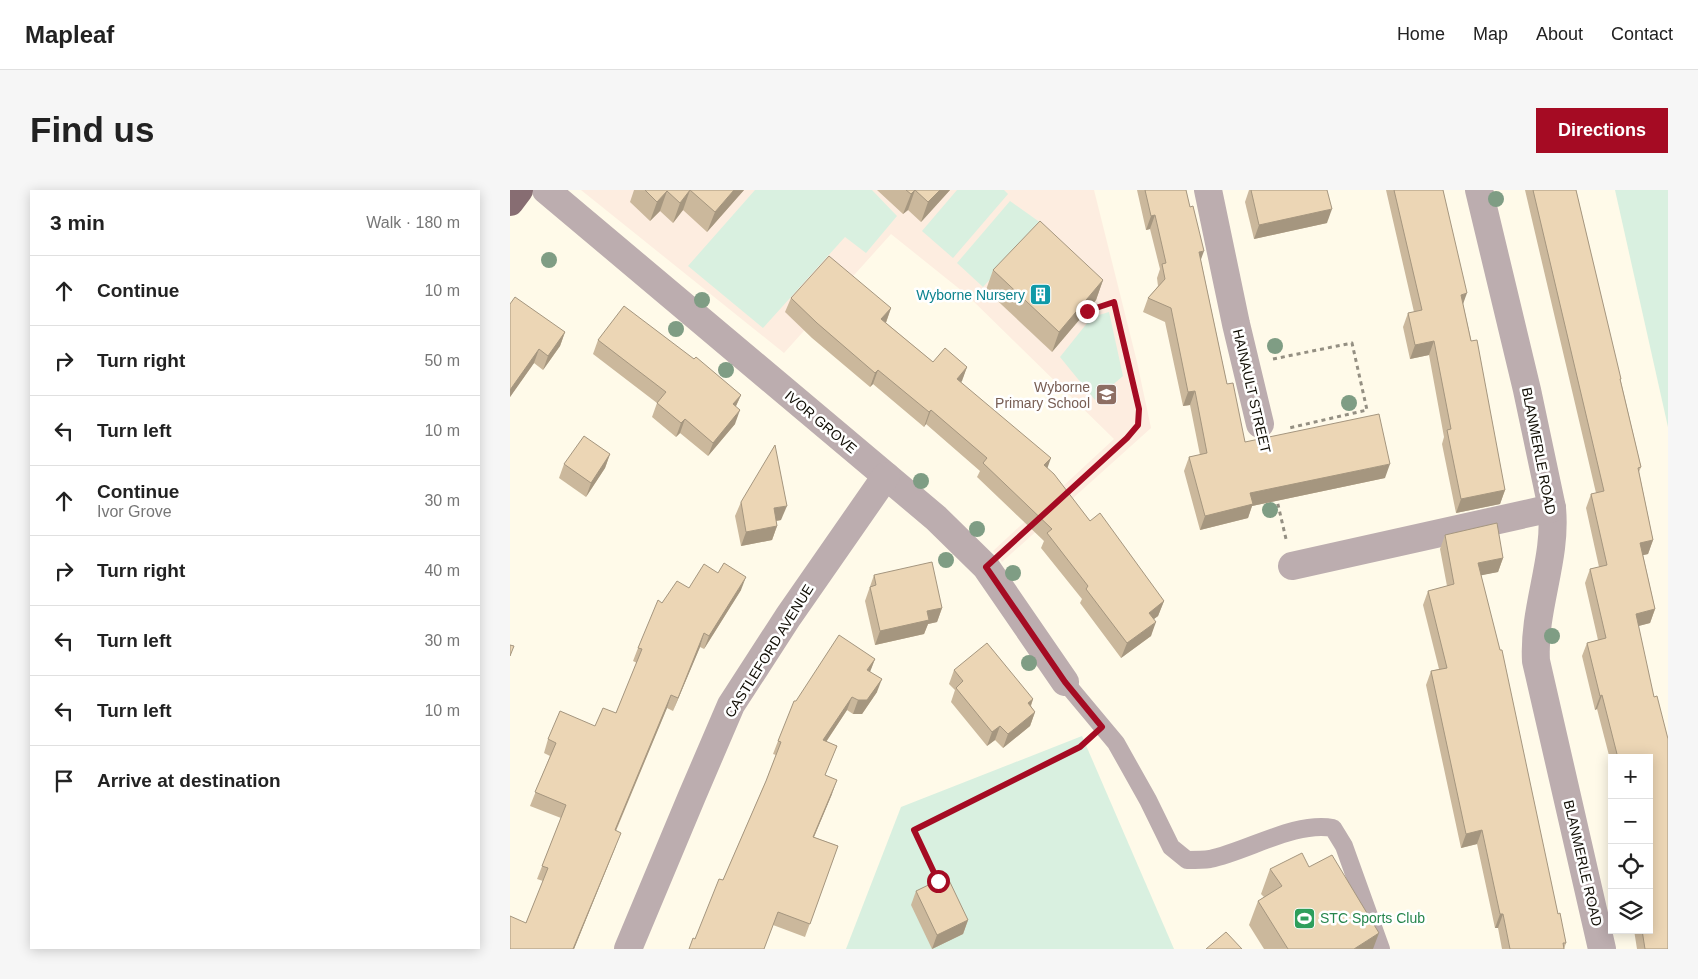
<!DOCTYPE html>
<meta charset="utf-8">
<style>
body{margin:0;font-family:Arial,sans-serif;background:#f6f6f6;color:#222}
.controls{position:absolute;right:15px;bottom:15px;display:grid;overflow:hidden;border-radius:0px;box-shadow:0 2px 12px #0003}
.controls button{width:45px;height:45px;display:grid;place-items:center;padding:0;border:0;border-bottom:1px solid #e0e0e0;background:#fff;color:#222;font:25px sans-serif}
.stop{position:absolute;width:15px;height:15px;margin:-11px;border:4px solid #a50b23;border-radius:50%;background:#fff}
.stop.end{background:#a50b23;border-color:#fff;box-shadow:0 1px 5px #0008}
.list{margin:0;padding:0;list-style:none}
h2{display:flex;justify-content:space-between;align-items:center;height:65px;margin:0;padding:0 20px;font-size:21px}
h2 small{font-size:16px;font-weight:400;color:#767676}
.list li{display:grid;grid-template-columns:32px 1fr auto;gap:15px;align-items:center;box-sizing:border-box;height:70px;padding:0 20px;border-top:1px solid #e0e0e0}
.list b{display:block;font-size:19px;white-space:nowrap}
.list p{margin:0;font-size:16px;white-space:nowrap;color:#767676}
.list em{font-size:16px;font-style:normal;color:#767676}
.icon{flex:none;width:28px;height:28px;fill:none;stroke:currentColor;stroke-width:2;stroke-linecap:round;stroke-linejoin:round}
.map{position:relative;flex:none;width:1158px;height:759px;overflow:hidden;border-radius:0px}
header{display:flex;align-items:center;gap:30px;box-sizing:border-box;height:70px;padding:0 25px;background:#fff;border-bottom:1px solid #e0e0e0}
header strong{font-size:24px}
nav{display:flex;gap:28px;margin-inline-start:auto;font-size:18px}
.intro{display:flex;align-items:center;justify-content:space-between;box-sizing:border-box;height:120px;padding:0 30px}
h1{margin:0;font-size:35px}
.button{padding:12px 22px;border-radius:0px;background:#a50b23;color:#fff;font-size:18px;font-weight:700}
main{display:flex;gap:30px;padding:0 30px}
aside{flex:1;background:#fff;border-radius:0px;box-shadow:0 2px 12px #0003}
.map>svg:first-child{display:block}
</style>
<header>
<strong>Mapleaf</strong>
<nav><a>Home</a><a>Map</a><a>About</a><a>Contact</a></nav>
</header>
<div class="intro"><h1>Find us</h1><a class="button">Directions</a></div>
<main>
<aside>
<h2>3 min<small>Walk · 180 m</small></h2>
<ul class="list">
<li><svg class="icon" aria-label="ahead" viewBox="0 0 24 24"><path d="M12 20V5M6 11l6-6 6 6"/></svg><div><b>Continue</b></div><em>10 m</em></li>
<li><svg class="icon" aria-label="right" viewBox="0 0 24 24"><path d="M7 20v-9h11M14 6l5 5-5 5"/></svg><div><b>Turn right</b></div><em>50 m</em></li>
<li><svg class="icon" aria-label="left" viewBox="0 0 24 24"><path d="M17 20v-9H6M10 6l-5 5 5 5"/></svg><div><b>Turn left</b></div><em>10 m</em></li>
<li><svg class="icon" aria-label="ahead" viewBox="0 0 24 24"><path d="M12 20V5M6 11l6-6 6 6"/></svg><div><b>Continue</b><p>Ivor Grove</p></div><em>30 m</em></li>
<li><svg class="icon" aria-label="right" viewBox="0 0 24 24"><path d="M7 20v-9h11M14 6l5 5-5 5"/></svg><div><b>Turn right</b></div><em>40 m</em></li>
<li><svg class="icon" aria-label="left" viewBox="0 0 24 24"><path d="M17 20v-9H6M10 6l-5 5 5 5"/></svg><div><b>Turn left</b></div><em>30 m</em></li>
<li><svg class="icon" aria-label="left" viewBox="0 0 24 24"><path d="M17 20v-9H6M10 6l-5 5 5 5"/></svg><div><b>Turn left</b></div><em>10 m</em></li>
<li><svg class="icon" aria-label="arrive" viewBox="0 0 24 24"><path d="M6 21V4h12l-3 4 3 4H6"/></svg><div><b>Arrive at destination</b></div></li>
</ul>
</aside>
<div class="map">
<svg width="1158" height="759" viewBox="0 0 1158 759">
<rect width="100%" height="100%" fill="#fffae9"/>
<path fill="#fdede0" d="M 71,0 L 584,0 L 627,172 L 641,238 L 492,372 L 483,361 L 604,249 L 457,105 L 381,44 L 274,163 Z"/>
<g fill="#d9f0e0">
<path d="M 245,0 L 362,0 L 387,26 L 356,63 L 335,47 L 253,138 L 178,76 Z"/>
<path d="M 447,0 L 494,0 L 498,4 L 443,68 L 412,41 Z"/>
<path d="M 1105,0 L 1158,0 L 1158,237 Z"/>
<path d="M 500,11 L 531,33 L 473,97 L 447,73 Z"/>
<path d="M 599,122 L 613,186 L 585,210 L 550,167 L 582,127 Z"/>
<path d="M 572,546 L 664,759 L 336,759 L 391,617 Z"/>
</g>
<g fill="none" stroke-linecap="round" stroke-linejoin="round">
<g stroke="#948f82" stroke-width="3" stroke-dasharray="4 4" stroke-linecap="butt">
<path d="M 763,169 L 842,153 L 857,220 L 779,238"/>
<path d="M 556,304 L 617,248 L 629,235 L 629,219 L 604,112 L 577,121"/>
<path d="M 766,306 L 776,349"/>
<path d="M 497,358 L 522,335"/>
<path d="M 428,691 L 404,639 L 570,557 L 574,554"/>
</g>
<path stroke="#bcadaf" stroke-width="18" d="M 555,492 L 606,553 L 638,610 L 661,657 L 677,670 C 684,670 693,670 700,669 C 738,661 785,631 823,638 L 834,656 L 871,759"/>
<g stroke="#bcadaf" stroke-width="28">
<path d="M 36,0 L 426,328 L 476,377 L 555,492"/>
<path d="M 698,0 L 726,134 L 750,234"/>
<path d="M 969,0 L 1017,200 L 1042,318 C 1047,370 1023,418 1026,471 L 1092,759"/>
<path d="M 782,376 L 1042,318"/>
<path d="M 118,759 L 182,606 L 221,515 L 278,427 L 376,286"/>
</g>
<path stroke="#876d72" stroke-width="28" d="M 0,12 L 9,0"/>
</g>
<g fill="#7f9d84">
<circle cx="986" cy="9" r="8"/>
<circle cx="39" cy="70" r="8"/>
<circle cx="192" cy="110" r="8"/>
<circle cx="166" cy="139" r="8"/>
<circle cx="765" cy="156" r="8"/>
<circle cx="216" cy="180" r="8"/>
<circle cx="839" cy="213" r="8"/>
<circle cx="411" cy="291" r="8"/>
<circle cx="760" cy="320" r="8"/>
<circle cx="467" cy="339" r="8"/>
<circle cx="436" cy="370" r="8"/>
<circle cx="503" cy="383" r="8"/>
<circle cx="1042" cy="446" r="8"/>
<circle cx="519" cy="473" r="8"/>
</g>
<g fill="#cbb89c">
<path d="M 124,0 L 234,0 L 197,42 L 173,20 L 163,33 L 150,21 L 140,31 L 120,12 Z"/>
<path d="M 367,0 L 440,0 L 411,32 L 398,20 L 393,24 Z"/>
<path d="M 627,0 L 676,0 L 717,194 L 735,252 L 875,288 L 742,316 L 738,328 L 690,340 L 674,281 L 679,267 L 690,265 L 680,215 L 673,216 L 655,132 L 633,122 L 638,108 L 648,96 L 647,88 L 650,79 L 640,39 L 636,40 Z"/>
<path d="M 739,0 L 817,0 L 817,33 L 744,49 L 735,12 Z"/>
<path d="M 876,0 L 933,0 L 953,114 L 995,300 L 990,314 L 946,323 L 932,254 L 934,247 L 919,165 L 900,169 L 893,137 L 898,123 L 904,122 Z"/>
<path d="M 1015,0 L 1066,0 L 1131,277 L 1129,282 L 1143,350 L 1138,364 L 1133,365 L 1145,419 L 1140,433 L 1128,436 L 1158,759 L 1127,759 L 1124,740 L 1139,740 L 1139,568 L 1102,568 L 1102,577 L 1087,519 L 1085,520 L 1072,466 L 1077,453 L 1088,450 L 1075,393 L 1080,379 L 1089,377 L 1076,318 L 1081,304 L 1086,303 Z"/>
<path d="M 483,80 L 593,90 L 586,110 L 542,162 L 476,100 Z"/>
<path d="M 281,108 L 381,118 L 376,133 L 423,172 L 457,177 L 451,192 L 537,278 L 580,331 L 654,411 L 648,426 L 644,429 L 641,446 L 611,468 L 570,413 L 572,409 L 531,358 L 534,351 L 467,287 L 470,281 L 416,234 L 414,237 L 363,194 L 360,197 L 302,148 L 275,122 Z"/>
<path d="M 0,114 L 55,142 L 50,156 L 33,180 L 24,173 L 0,207 Z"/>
<path d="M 88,150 L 231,205 L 226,216 L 225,234 L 198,266 L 170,243 L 166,247 L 142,227 L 147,213 L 83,164 Z"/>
<path d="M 100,264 L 95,278 L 76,307 L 49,288 L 54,274 Z"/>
<path d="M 231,312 L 271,330 L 266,331 L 267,336 L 262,350 L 231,356 L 225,326 Z"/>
<path d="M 935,345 L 993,368 L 988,382 L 971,385 L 1048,724 L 1056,753 L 1054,759 L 992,759 L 988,738 L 985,738 L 967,654 L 951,658 L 916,495 L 921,481 L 929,479 L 913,415 L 918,401 L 937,396 L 930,359 Z"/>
<path d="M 364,385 L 432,418 L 427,432 L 418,434 L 414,444 L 365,455 L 355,411 Z"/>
<path d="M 179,398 L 231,400 L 194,459 L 190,457 L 163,521 L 157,518 L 106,641 L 106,656 L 64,759 L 0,759 L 16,733 L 33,691 L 27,689 L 51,628 L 20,616 L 40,566 L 34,563 L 38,549 L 85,536 L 106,523 L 127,473 L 123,471 L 128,458 L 152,413 Z"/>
<path d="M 365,469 L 360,481 L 367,502 L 352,524 L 343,524 L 337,520 L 316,552 L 327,556 L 315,585 L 322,604 L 304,647 L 328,656 L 295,747 L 263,735 L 185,749 L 213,690 L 256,591 L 266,565 L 263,564 L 268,551 L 286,511 Z"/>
<path d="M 444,480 L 523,509 L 521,516 L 525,522 L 520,536 L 493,558 L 485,550 L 477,556 L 441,512 L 445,500 L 439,494 Z"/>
<path d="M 1102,606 L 1102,622 L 1100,611 Z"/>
<path d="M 799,677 L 863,759 L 754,759 L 739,735 L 748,711 L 754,707 L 751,704 L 760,679 Z"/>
<path d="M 406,701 L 458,730 L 453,744 L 422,759 L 401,715 Z"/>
</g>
<g fill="#a5967f">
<path d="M 180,0 L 173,20 L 163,33 L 170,13 Z"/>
<path d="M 224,0 L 234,0 L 197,42 L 205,22 Z"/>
<path d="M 405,0 L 398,20 L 393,24 L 401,4 Z"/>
<path d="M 430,0 L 440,0 L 411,32 L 418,12 Z"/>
<path d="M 157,1 L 150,21 L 140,31 L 147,12 Z"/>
<path d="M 822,19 L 817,33 L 744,49 L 749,35 Z"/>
<path d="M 645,25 L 640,39 L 636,40 L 641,26 Z"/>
<path d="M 694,61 L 689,75 L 689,62 Z"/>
<path d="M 593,90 L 586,110 L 542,162 L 549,142 Z"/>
<path d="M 957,103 L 952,117 L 951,105 Z"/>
<path d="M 381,118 L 376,132 L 366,144 L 371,129 Z"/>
<path d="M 55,142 L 50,156 L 33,180 L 38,166 Z"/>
<path d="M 924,151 L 919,165 L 900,169 L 905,155 Z"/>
<path d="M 29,159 L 24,173 L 0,207 L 0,200 Z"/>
<path d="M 457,177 L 452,191 L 442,203 L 447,189 Z"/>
<path d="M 368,180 L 363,194 L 360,197 L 365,183 Z"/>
<path d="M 685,201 L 680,215 L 673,216 L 678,202 Z"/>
<path d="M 231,205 L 225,218 L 223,214 Z"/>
<path d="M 230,220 L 225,234 L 198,266 L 203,253 Z"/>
<path d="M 421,220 L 416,234 L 414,237 L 419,222 Z"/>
<path d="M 175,229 L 170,243 L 166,247 L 171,233 Z"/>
<path d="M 100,264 L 95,278 L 76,307 L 81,293 Z"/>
<path d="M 541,268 L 536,282 L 534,275 Z"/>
<path d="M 880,274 L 875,288 L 742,316 L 738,328 L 690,340 L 695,326 L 740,303 Z"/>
<path d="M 995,300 L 990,314 L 946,323 L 951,309 Z"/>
<path d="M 277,316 L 271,330 L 259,332 L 264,318 Z"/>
<path d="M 267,336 L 262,350 L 231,356 L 236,342 Z"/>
<path d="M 1143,350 L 1138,364 L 1125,367 L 1130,353 Z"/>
<path d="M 993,368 L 988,382 L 963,387 L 968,373 Z"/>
<path d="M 236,387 L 231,400 L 194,459 L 199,446 Z"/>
<path d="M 654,411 L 648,426 L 633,437 L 639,423 Z"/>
<path d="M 432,418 L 427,432 L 418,434 L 414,444 L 365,455 L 370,441 L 417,421 Z"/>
<path d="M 1145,419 L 1140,433 L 1121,438 L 1126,424 Z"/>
<path d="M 646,432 L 641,446 L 611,468 L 617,453 Z"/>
<path d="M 194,443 L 190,457 L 163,521 L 168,508 Z"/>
<path d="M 365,469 L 360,482 L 357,480 Z"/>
<path d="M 372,489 L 367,502 L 352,524 L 343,524 L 348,510 Z"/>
<path d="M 161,505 L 157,518 L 100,654 L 105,640 Z"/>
<path d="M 1092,505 L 1087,519 L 1085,520 L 1090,506 Z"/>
<path d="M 342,507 L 337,520 L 308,564 L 313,550 Z"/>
<path d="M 523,509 L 518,523 L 518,513 Z"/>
<path d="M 525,522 L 520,536 L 493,558 L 498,544 Z"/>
<path d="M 490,536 L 485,550 L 477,556 L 482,542 Z"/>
<path d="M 327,590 L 322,604 L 298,661 L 303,647 Z"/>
<path d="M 972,640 L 967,654 L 951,658 L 956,644 Z"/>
<path d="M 111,643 L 64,759 L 63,759 Z"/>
<path d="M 990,724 L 993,724 L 988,738 L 985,738 Z"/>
<path d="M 458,730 L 453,744 L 422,759 L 427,745 Z"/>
<path d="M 869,743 L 863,759 L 844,759 Z"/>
</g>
<g fill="#ecd6b5" stroke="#a5967f">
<path d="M 135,0 L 224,0 L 205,22 L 180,0 L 170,13 L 157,1 L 147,12 Z"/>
<path d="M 396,0 L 430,0 L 418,12 L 405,0 L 401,4 Z"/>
<path d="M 635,0 L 676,0 L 680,17 L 683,16 L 694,61 L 689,62 L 717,194 L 723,193 L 735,252 L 869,224 L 880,274 L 740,303 L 743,314 L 695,326 L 679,267 L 697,263 L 685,201 L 678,202 L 661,118 L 638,108 L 655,89 L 652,74 L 656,73 L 645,25 L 641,26 Z"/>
<path d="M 741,0 L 817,0 L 822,19 L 749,35 Z"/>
<path d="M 884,0 L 933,0 L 957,103 L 951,105 L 961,151 L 967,150 L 995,300 L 951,309 L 937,240 L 941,239 L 924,151 L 905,155 L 898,123 L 912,120 Z"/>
<path d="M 1023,0 L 1066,0 L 1111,189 L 1110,189 L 1131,277 L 1128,278 L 1143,350 L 1130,353 L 1145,419 L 1126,424 L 1144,507 L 1147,506 L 1158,549 L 1158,759 L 1135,759 L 1132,740 L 1139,740 L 1139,568 L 1108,568 L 1092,505 L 1090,506 L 1077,453 L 1096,448 L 1080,379 L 1097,375 L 1081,304 L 1094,301 Z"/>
<path d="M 530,31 L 593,90 L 549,142 L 483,80 Z"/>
<path d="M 319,66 L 381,118 L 371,129 L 423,172 L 435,158 L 457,177 L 447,189 L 541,268 L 534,275 L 544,284 L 580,331 L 590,323 L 654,411 L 639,423 L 646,432 L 617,453 L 576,399 L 578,396 L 537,343 L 542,339 L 473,273 L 477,268 L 421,220 L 419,222 L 368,180 L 365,183 L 307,133 L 281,108 Z"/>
<path d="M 5,107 L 55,142 L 38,166 L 29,159 L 0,200 L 0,114 Z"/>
<path d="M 114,116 L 184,169 L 186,167 L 231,205 L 223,214 L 230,220 L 203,253 L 175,229 L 171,233 L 147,213 L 156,202 L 88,150 Z"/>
<path d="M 74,246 L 100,264 L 81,293 L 54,274 Z"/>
<path d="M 265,255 L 277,316 L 264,318 L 267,336 L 236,342 L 231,312 Z"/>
<path d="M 987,333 L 993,368 L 968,373 L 990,460 L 992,460 L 1048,724 L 1050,723 L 1056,753 L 1053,753 L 1054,759 L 1000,759 L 993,724 L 990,724 L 972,640 L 956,644 L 921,481 L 937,478 L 918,401 L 944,394 L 935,345 Z"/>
<path d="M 422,372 L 432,418 L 417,421 L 419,430 L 370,441 L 360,397 L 366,395 L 364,385 Z"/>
<path d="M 214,373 L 236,387 L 199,446 L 194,443 L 168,508 L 161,505 L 105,640 L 111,643 L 63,759 L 0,759 L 0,726 L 16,733 L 38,678 L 32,676 L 56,615 L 25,602 L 46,553 L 38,549 L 50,521 L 85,536 L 93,518 L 106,523 L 132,459 L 128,458 L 148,410 L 152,413 L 167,391 L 179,398 L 194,374 L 208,383 Z"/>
<path d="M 329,445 L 365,469 L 357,480 L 372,489 L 357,510 L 348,510 L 342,507 L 313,550 L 327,556 L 315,585 L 327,590 L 303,647 L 328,656 L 300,734 L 268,722 L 254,759 L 179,759 L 183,748 L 185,749 L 209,689 L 213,690 L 256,591 L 271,552 L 268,551 L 284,511 L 286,511 Z"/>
<path d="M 477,453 L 523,509 L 518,513 L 525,522 L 498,544 L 490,536 L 482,542 L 446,498 L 453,491 L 444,480 Z"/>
<path d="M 0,455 L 4,456 L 0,466 Z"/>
<path d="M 792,663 L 799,677 L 822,665 L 869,743 L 844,759 L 778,759 L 748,711 L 772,696 L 760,679 Z"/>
<path d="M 437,686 L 458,730 L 427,745 L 406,701 Z"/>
<path d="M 716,742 L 732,759 L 696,759 Z"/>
</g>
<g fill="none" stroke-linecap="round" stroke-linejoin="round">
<path stroke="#a50b23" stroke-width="6" d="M 428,691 L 404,640 L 570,557 L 592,537 L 555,492 L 476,377 L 617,248 L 628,235 L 629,219 L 604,112 L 577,121"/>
</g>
<defs>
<symbol id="building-square" viewBox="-11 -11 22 22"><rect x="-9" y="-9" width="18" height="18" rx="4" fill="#0f9aa8" stroke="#fff"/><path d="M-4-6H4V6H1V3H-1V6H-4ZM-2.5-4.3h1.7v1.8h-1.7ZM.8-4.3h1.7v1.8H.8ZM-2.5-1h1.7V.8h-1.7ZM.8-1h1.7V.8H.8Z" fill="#fff"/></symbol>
<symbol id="school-square" viewBox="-11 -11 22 22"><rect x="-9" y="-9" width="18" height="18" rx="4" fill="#8d6e63" stroke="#fff"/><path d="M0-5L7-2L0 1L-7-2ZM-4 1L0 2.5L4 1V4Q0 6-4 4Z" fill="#fff"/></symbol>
<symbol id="stadium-square" viewBox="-11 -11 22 22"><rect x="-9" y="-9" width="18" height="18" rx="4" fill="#2e9e5b" stroke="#fff"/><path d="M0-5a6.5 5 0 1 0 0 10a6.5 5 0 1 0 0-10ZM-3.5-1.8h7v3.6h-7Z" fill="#fff"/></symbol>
</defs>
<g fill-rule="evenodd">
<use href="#building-square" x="518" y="92" width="25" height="25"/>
<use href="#school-square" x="584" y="192" width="25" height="25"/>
<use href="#stadium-square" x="782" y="716" width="25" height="25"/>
</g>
<g text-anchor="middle" stroke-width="5" stroke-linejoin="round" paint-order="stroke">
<g font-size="14" fill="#0d838f" stroke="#fff" text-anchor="end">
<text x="515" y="110">Wyborne Nursery</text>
</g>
<g font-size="14" fill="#785e54" stroke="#fff" text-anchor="end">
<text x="580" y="202">Wyborne<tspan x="580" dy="16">Primary School</tspan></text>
</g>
<g font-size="14" fill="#100d04" stroke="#fff">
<text transform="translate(742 201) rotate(77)" y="5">HAINAULT STREET</text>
<text transform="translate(311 232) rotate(40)" y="5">IVOR GROVE</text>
<text transform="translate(1029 261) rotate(79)" y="5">BLANMERLE ROAD</text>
<text transform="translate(259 461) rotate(-58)" y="5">CASTLEFORD AVENUE</text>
<text transform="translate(1073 673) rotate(77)" y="5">BLANMERLE ROAD</text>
</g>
<g font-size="14" fill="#27864d" stroke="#fff" text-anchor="start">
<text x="810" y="733">STC Sports Club</text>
</g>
</g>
</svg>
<div class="controls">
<button>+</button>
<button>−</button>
<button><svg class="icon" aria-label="locate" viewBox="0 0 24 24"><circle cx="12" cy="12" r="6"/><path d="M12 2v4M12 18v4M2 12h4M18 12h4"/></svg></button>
<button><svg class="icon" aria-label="layers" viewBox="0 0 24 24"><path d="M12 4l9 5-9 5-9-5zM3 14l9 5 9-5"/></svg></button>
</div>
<div class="stop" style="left:428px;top:691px"></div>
<div class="stop end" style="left:577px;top:121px"></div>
</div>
</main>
